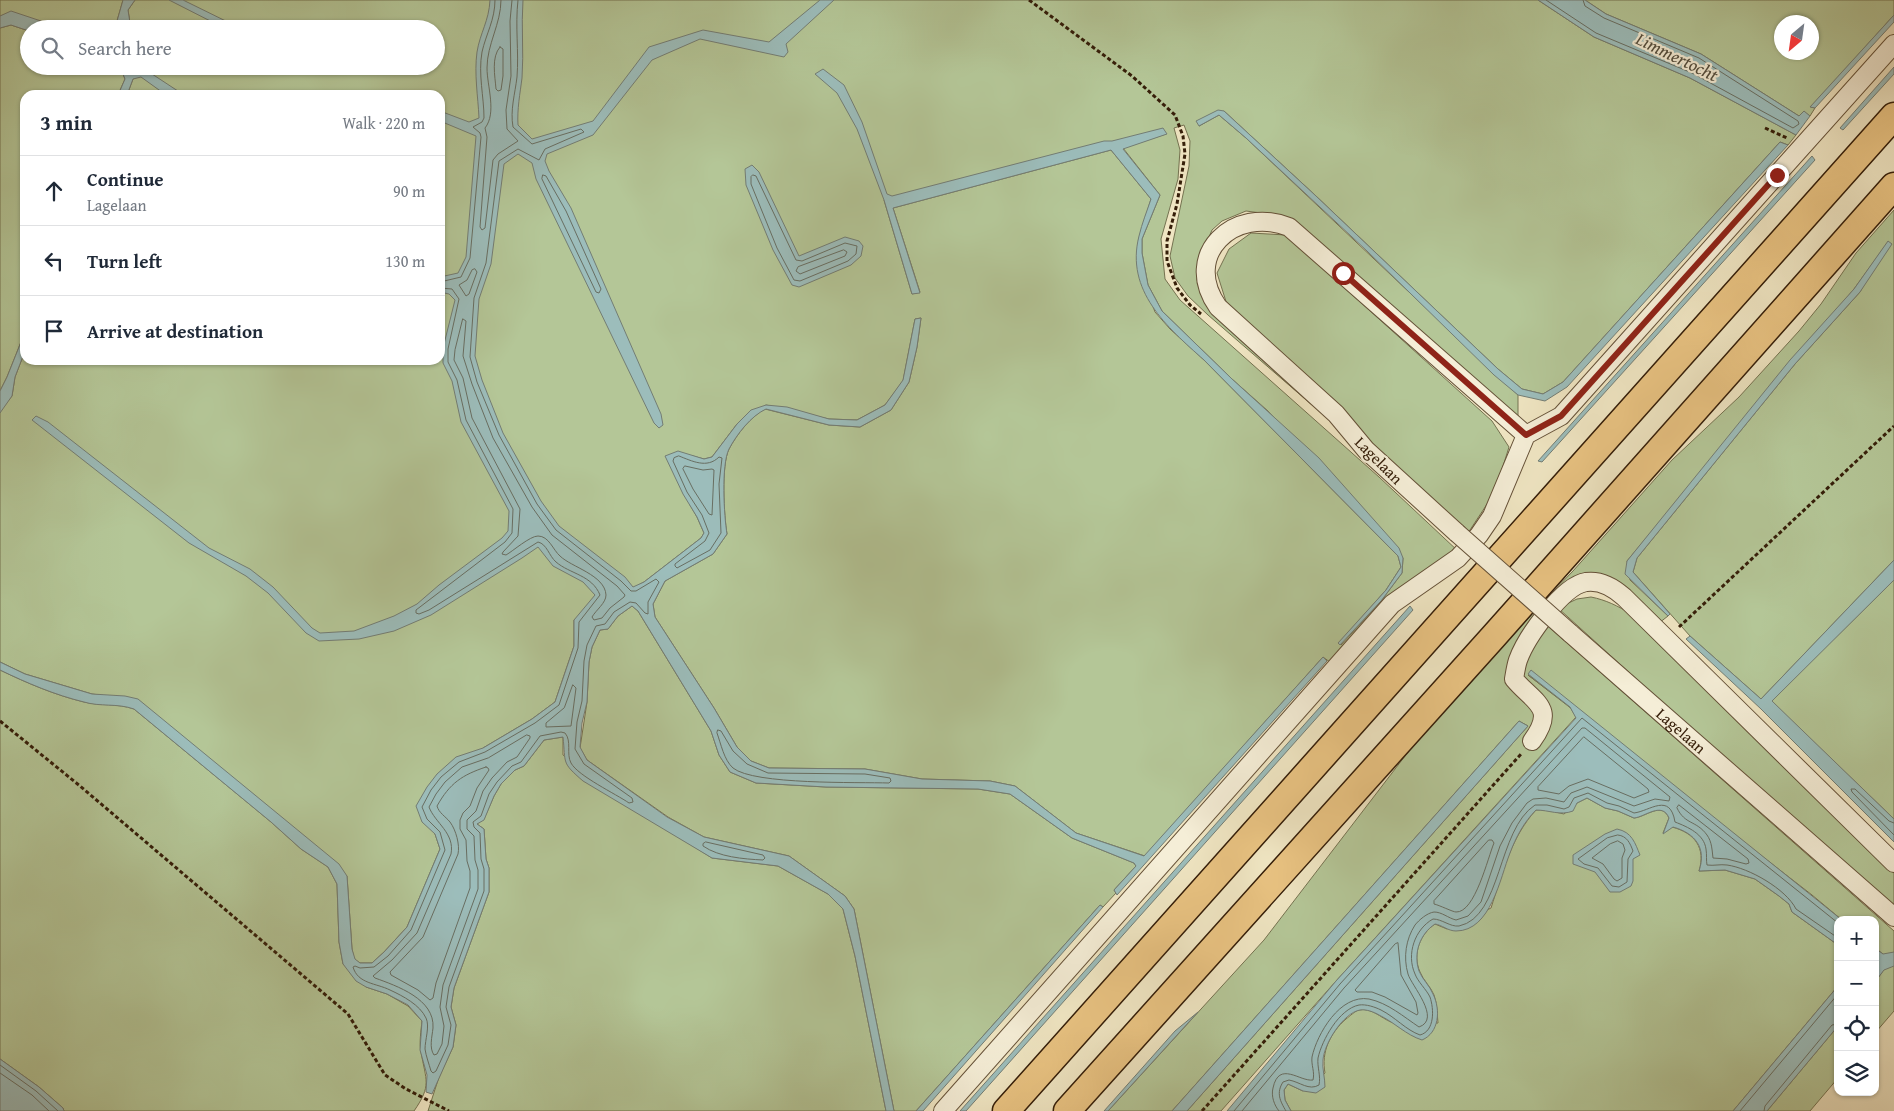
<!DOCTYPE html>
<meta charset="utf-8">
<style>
body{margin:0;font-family:"Gentium Book Plus",serif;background:#f2f2f3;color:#1f2937}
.controls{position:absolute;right:15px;bottom:15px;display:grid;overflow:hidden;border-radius:10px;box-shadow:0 1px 4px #0004}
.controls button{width:45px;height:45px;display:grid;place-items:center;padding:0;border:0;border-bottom:1px solid #e0e1e3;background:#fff;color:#1f2937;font:25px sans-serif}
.compass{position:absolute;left:1774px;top:15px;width:45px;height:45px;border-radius:50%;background:#fff;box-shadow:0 1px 4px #0004;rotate:209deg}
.stop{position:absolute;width:15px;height:15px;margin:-11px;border:4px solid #8f2418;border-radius:50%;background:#fff}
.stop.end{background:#8f2418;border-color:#fff;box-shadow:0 1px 5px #0008}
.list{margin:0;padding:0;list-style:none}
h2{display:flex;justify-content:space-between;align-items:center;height:65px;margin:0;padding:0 20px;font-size:21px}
h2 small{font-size:16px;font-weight:400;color:#747a83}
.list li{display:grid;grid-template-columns:32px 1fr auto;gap:15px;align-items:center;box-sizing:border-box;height:70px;padding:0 20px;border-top:1px solid #e0e1e3}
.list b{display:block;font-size:19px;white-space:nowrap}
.list p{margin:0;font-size:16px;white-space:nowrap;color:#747a83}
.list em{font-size:16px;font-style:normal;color:#747a83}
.icon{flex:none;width:28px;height:28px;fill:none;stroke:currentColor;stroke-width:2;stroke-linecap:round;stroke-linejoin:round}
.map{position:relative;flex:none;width:1894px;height:1111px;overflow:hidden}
.search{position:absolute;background:#fff;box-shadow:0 1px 4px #0004;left:20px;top:20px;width:425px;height:55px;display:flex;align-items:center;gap:12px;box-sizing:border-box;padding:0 18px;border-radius:28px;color:#747a83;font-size:19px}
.panel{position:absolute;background:#fff;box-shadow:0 1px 4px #0004;left:20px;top:90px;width:425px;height:275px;border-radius:15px}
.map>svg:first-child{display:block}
</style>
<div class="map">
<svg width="1894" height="1111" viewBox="0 0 1894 1111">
<rect width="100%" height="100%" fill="#efe5c2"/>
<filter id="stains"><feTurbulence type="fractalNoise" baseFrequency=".004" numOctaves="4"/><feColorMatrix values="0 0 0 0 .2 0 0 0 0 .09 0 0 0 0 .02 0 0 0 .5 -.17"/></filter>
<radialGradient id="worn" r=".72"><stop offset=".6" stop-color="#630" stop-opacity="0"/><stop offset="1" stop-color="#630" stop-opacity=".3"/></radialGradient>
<g fill="#b4c697" stroke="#747250" fill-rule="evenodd">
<path d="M 0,0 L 123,0 L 117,21 L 119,29 L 57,29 L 44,22 L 0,16 Z"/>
<path d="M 135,0 L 1538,0 L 1594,37 L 1690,78 L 1796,135 L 1788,145 L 1780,142 L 1563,382 L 1543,394 L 1522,389 L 1498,369 L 1316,196 L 1224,111 L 1199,126 L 1219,115 L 1246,138 L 1518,395 L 1518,420 L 1321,245 L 1283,216 L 1246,211 L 1222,221 L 1212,230 L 1199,260 L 1197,280 L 1206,298 L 1315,403 L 1312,405 L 1208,315 L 1188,296 L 1175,278 L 1170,256 L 1189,166 L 1190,141 L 1184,125 L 1174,128 L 1180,150 L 1178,179 L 1161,239 L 1165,279 L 1180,300 L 1379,477 L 1459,552 L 1334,665 L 1323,657 L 1145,856 L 1076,833 L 1015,786 L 990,781 L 922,779 L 865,769 L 769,768 L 751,761 L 737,747 L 714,708 L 655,617 L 653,604 L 665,581 L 713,554 L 727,534 C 724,516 721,465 729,449 C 737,434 751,416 765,409 L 829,425 L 860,427 L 891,410 L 909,382 L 917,347 L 921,318 L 915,319 L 903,381 L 885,405 L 857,420 L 829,419 L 766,405 L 737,424 L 712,457 L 704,459 L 693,456 L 690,505 L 697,517 L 704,533 L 701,538 L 644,582 L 574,620 L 574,646 L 555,702 L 532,719 L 483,748 L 435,834 L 440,849 L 407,927 L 384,952 L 372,963 L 360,963 L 354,959 L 352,949 L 347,876 L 138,700 L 92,694 L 25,674 L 0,662 L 0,410 L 12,396 L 15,377 L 25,351 L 25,360 L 440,360 L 440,95 L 127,95 L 133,79 L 134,66 L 436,66 L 436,29 L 131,29 L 128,10 ZM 1166,134 L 1123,148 L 1160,195 L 1142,239 L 1142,253 L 1148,285 L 1162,311 L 1232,379 L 1268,411 L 1403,558 L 1402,573 L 1381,601 L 1341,645 L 1339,643 L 1386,590 L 1401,567 L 1398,556 L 1204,360 L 1170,329 L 1155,312 L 1137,263 L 1139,238 L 1151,199 L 1111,150 L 893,208 L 920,292 L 912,294 L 884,200 Z"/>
<path d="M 1585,0 L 1894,0 L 1894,15 L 1811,107 L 1815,108 L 1810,116 L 1804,112 L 1799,116 L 1701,54 L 1606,14 ZM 1782,22 L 1812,22 L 1812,52 L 1782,52 Z"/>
<path d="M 11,25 L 29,31 L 29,66 L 114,66 L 121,69 L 125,79 L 118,95 L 25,95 L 25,332 L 7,377 L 0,391 L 0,28 Z"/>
<path d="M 1894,210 L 1894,560 L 1761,699 L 1690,636 L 1633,572 L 1637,558 L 1795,364 L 1860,292 L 1888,242 L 1854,289 L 1627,561 L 1630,580 L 1668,616 L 1659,623 L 1595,578 L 1552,602 L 1547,598 L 1573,571 L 1672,460 L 1739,397 L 1799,331 L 1821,304 L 1856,253 Z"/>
<path d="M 1251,233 L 1286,235 L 1492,421 L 1509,447 L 1495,492 L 1468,533 L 1229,311 L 1217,273 L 1229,249 Z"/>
<path d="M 1894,580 L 1894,819 L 1771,701 Z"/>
<path d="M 1591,597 C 1606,600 1618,606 1631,614 L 1871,853 L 1894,873 L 1894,912 L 1558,608 L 1577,599 Z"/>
<path d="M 632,606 L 638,611 L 711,731 L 719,755 L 730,772 L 756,783 L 826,787 L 978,789 L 1010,794 L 1072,838 L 1134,863 L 1136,866 L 1114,890 L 1116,893 L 1103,907 L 1100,905 L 916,1111 L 894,1111 L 854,909 L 845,896 L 789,856 L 704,837 L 668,817 L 587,760 L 580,748 L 587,702 L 589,662 L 592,647 L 600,630 L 608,629 L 618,616 Z"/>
<path d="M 1533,613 L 1894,931 L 1894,1011 L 1875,1033 L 1875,982 L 1887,965 L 1883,954 L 1875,948 L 1875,920 L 1842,920 L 1812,895 L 1528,675 L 1570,707 L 1576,717 L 1336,981 L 1221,1111 L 1187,1111 L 1528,726 L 1519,721 L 1172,1111 L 1108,1111 L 1264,940 L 1415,743 Z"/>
<path d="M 0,670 C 27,683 55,695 84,702 C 100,706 117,703 134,709 L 271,822 L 301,849 L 328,867 L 337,884 L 339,942 L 343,964 L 366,987 L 387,994 L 408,1006 L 422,1021 C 421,1031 419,1043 421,1052 C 426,1081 432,1085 414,1111 L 64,1111 L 63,1108 L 39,1087 L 0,1059 Z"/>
<path d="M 563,737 L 563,755 L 674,834 L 712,858 L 778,866 L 828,894 L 843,909 L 855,956 L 886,1111 L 428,1111 L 439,1077 L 453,1047 L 456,1025 L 451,1007 L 454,988 L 489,892 L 489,868 L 486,859 L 484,829 L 477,824 L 484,819 L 494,796 L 501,784 L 515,770 L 524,766 L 544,740 Z"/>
<path d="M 1587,798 L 1605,808 L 1618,811 L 1634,818 C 1646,817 1662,801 1669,818 L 1663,833 L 1672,827 C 1695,833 1706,848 1699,871 L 1725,870 L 1755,879 L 1779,896 L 1789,904 L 1792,912 L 1838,945 L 1838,986 L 1733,1111 L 1291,1111 L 1285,1100 L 1284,1090 L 1288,1084 L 1303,1091 L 1325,1073 C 1321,1052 1330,1033 1346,1019 C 1350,1016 1355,1011 1359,1010 C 1371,1007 1381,1018 1391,1022 C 1402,1026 1426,1023 1438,1023 C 1437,1014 1437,1003 1434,995 C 1431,987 1423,980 1420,972 C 1412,954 1420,934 1435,924 L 1447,929 L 1491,908 C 1502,874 1511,837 1536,810 L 1547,810 L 1564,814 L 1577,803 Z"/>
<path d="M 1838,1026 L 1838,1078 L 1810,1111 L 1767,1111 Z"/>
</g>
<g fill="#9cbdbb" stroke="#737d74">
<path d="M 123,0 L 135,0 L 128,10 L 131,29 L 119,29 L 117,21 Z"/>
<path d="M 169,0 L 183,0 L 242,29 L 226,29 Z"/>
<path d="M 490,0 L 523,0 C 521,26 524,52 522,78 C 520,94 517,109 518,125 L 532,139 L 593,121 L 649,47 L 703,30 L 769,42 L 820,0 L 834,0 L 786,44 L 788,52 L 784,57 L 700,39 L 652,60 L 593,135 L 547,154 L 545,161 L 549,171 L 571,208 L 661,414 L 663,425 L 659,428 L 654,423 L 536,179 L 532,163 L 518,154 L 504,164 L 491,264 L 479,299 L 475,356 L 482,380 L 503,433 L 541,501 L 559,526 L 625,577 L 633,587 L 644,582 L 701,538 L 704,533 L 697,517 L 683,494 L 665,456 L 678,451 L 704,459 L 712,457 L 737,424 L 751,410 L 766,405 L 787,407 L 829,419 L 857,420 L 885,405 L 903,380 L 915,319 L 921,318 L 917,347 L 909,382 L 891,410 L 860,427 L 829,425 L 766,409 C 751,416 737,434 729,449 C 721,465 724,516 727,534 L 713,554 L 665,581 L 653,604 L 655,617 L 714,708 L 737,747 L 751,761 L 769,768 L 865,769 L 922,779 L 990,781 L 1015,786 L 1076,833 L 1144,856 L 1323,657 L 1327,661 L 1117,895 L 1114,890 L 1136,866 L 1134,863 L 1072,838 L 1010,794 L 978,789 L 826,787 L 756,783 L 730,772 L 719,755 L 711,731 L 638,611 L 632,606 L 618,616 L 608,629 L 600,630 L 592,647 L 589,662 L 587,702 L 582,723 L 580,747 L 587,760 L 667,817 L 704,837 L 789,856 L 845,896 L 854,909 L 894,1111 L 886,1111 L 855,956 L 843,909 L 828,894 L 778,866 L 712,858 L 583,781 C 561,762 566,764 563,737 L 544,740 L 524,766 L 515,770 L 501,784 L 494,796 L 484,820 L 477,824 L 484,829 L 486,859 L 489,868 L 489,892 L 454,988 L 451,1007 L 456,1025 L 453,1047 L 432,1094 L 426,1092 L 427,1075 L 420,1050 L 422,1021 L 408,1005 L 387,994 L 366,987 L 356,981 L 343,964 L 339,942 L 337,884 L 328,867 L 301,849 L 271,822 L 134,709 C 117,703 100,707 84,702 C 55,695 27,683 0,670 L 0,662 L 25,674 L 92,694 L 125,696 L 138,699 L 339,864 L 347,876 L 352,949 L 355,959 L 360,963 L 372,963 L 384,952 L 407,927 L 440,849 L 435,834 L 422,822 L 416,806 L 427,787 L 437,774 L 456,757 L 483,748 L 532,719 L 555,702 L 574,646 L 574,620 L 595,595 L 583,582 L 553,566 L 538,547 L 522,558 L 431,615 L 394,631 L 359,639 L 319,641 L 306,633 L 268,593 L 246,576 L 189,543 L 32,420 L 36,416 L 48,422 L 209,548 L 250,569 L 273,587 L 312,628 L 320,633 L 354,631 L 394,616 L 417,604 L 439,585 L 502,538 L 508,531 L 509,511 L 461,422 L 452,381 L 443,363 L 443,348 L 455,300 L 449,294 L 440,292 L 440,277 L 458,273 L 466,257 L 476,136 L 440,121 L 440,111 L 469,122 L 479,118 C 478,96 474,74 477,52 C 480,33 489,21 490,0 Z"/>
<path d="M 1538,0 L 1585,0 L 1606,14 L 1701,54 L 1799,116 L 1804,111 L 1810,116 L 1796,135 L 1690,78 L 1594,37 Z"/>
<path d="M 11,11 L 44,22 L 57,29 L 29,29 L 29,31 L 11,25 L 0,28 L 0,16 Z"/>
<path d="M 1894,15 L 1894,22 L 1815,108 L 1810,107 Z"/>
<path d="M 114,66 L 145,66 L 149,72 L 184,95 L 166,95 L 141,77 L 133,79 L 127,95 L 118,95 L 125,79 L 121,69 Z"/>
<path d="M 1894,67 L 1894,74 L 1843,130 L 1840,128 Z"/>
<path d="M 823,69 L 844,85 L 862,122 L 887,194 L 892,196 L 1104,141 L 1112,141 L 1163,128 L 1167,134 L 1123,149 L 1160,195 L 1142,239 L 1142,253 L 1148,285 L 1162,311 L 1232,379 L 1319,458 L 1399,548 L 1403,558 L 1402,573 L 1381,601 L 1340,645 L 1338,643 L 1386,590 L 1401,567 L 1398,556 L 1204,360 C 1167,327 1125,291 1139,236 C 1142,223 1147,211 1151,199 L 1111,150 L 893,208 L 920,293 L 912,294 L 884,200 L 857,129 L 837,93 L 815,74 Z"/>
<path d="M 1218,110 L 1224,111 L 1316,196 L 1498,369 L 1522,389 L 1543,394 L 1563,382 L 1780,142 L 1788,145 L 1567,387 L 1545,401 L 1518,395 L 1494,375 L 1367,251 L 1246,138 L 1219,115 L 1199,126 L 1196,121 Z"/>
<path d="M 1812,156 L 1815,160 L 1542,462 L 1538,461 Z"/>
<path d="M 752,165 L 759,172 L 799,256 L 845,237 L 859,241 L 863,246 L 861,256 L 851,265 L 799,287 L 792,285 L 773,250 L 746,185 L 745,169 Z"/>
<path d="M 1888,241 L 1892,244 L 1860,292 L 1795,364 L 1637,558 L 1633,572 L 1670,614 L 1668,616 L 1625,574 L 1627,561 L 1790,360 L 1854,289 Z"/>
<path d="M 25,332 L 25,351 L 15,377 L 12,396 L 0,413 L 0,391 L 7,377 Z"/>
<path d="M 1894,560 L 1894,580 L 1772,701 L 1894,819 L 1894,842 L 1761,709 L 1686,639 L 1690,636 L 1761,699 Z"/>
<path d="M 1410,606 L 1413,610 L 966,1111 L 960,1111 Z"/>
<path d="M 1531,670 L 1842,920 L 1838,920 L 1838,945 L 1792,912 L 1789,904 L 1779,896 L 1755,879 L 1725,870 L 1699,871 C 1707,848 1695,833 1673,827 L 1663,834 L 1669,818 C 1662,801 1645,817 1634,818 L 1618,811 L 1605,808 L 1587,798 L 1577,803 L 1573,811 C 1560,816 1549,810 1536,810 C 1524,822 1516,837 1510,853 C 1500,878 1491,931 1456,931 C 1448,931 1442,925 1435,924 C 1420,934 1413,953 1419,971 C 1422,979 1430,986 1433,994 C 1441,1010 1439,1033 1422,1040 C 1406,1035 1394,1022 1379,1015 C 1374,1012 1366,1009 1360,1010 C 1343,1013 1324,1044 1323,1060 C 1322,1068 1325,1078 1325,1087 L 1316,1093 L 1303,1091 L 1288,1084 L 1284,1090 L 1285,1100 L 1291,1111 L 1227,1111 L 1336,981 L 1576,718 L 1570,707 L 1528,674 Z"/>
<path d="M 1519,721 L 1528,726 L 1187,1111 L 1172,1111 Z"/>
<path d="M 1617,829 C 1632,832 1635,843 1640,855 L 1633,859 L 1633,881 L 1631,886 L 1620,892 L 1610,892 L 1595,872 L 1573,864 L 1573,855 L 1605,834 Z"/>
<path d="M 1100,905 L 1103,907 L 923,1111 L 916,1111 Z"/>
<path d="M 1875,948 L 1883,954 L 1894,952 L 1894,966 L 1884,970 L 1875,982 Z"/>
<path d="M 1838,986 L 1838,1026 L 1767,1111 L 1733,1111 Z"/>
<path d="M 1198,1012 L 1108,1111 L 1104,1111 L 1175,1031 Z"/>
<path d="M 0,1059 L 39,1087 L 63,1108 L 64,1111 L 0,1111 Z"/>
</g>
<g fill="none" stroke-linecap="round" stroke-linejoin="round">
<g stroke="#686e62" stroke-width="1">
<path d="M 501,0 C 501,24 487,44 487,68 C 487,86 497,113 485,128 L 487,137 L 480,227 L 482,230 L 485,228 L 493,160 L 498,154 L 518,141 L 507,129 L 506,110 L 511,76 L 510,21 L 512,0"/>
<path d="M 1546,0 L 1596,33 L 1692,73 L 1793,128 L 1799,124 L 1798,121 L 1699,58 L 1604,18 L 1585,6 L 1583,0"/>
<path d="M 500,47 L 503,49 L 503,76 L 501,90 L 498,91 L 496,89 C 495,76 491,57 500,47 Z"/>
<path d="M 543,175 L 546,176 L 566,211 L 601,289 L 599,293 L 596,292 L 542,179 Z"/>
<path d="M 753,175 L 756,176 L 796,260 L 802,261 L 845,243 L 857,246 L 856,254 L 848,261 L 800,281 L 794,280 L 777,248 L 751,184 L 751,177 Z"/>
<path d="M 844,250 L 847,252 L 845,256 L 800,274 L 796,271 L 798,267 Z"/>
<path d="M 475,269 L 477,272 L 469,294 L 466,296 L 459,285 L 467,280 L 472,270 Z"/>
<path d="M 440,282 L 461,277 L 470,258 L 481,137 L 480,133 L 473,127 L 482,122 L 484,118 C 484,97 478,74 482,52 C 486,34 495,20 495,0"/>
<path d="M 440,288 L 452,289 L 459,299 L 448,349 L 448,362 L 457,380 L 466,420 L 513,509 L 512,533 L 505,542 L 416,610 L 416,613 L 419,614 L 429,610 L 538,542 C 547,544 549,556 556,562 C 570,574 592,575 600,595 L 579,622 L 578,648 L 559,705 L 535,723 L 485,752 L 459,762 L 441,777 L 431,790 L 422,807 L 427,819 L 440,832 L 445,850 L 411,930 L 388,956 L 374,967 L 360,968 L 355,966 L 353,967 C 358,984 376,983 390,990 C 403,996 420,1005 426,1018 C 430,1026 425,1040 425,1049 C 426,1056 429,1064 431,1071 L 433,1073 L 436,1071 L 448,1045 L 451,1025 L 446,1007 L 449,987 L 484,891 L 484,869 L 481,859 L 480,833 L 474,827 L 473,822 L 481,816 L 489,794 L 497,782 L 512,766 L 521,762 L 540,736 L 561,732 L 565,733 C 572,741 566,754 571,763 C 578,776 616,794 629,803 L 633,802 L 632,798 L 584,764 L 575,749 L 577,722 L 582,701 L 584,661 L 587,645 L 596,626 L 605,624 L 614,612 L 630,602 L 636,603 L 645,613 L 648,614 L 648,602 L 659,582 L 656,579 L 636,591 L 631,591 L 621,581 L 556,530 L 537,504 L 499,435 L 477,382 L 470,357 L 474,298 L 486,263 L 499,161 L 518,149 L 539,160 L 545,149 L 584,132 L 581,129 L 532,144 L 513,127 C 510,110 515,94 517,77 C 519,52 515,26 518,0"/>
<path d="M 463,319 L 466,321 L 463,356 L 472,384 L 493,438 L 532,507 L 552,535 L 617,586 L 625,595 L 624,597 L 610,608 L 602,618 L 594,620 L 592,617 C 596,610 606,603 606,595 C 605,575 571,567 560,556 C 553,550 549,536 538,536 C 530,536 513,551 506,555 L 502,554 L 503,552 L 518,536 L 520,509 L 472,418 L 463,378 L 454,360 L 455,350 Z"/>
<path d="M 679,456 C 692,461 707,469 719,457 L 722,458 L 719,484 L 721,533 L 710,550 L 677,568 L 675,566 L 675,564 L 705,541 L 709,533 L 702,515 L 687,492 L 673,461 L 674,458 Z"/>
<path d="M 685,466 L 703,470 L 712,469 L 714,470 L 712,515 L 709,514 L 693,489 L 683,469 Z"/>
<path d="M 573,685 L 576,688 L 571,726 L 546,727 L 546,723 L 564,708 Z"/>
<path d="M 718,730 L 721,731 L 733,751 L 747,764 L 768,773 L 865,774 L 890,778 L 891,781 L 889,783 C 859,782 754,785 733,768 C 724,760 721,744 717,733 Z"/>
<path d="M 527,735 L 530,736 L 530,738 L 517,757 L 507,762 L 492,778 L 483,791 L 476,811 L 467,820 L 467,829 L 474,836 L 475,860 L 478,870 L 478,889 L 443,985 L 440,1007 L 444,1026 L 442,1044 L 437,1054 L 434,1055 C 429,1048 432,1037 433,1028 C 435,999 397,986 375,978 L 373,976 L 392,960 L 417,933 L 451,854 C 455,833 435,823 429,807 L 436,794 L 445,782 L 462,767 L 488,758 Z"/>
<path d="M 1584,737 L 1648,789 L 1649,792 L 1634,798 L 1588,779 L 1569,786 L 1559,794 L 1538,790 L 1538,787 Z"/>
<path d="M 486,767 L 488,768 L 489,770 L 477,788 L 470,806 L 463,813 L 460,820 L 460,829 L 466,840 L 467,861 L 470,871 L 470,888 L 436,983 L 433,998 L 430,1000 L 418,990 L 391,975 L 390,972 L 423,937 L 458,854 C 460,845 456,830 450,822 C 445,816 439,813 437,806 C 450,783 462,775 486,767 Z"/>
<path d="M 1679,805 L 1748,859 L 1749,863 L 1746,864 L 1727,859 L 1713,858 C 1712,850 1712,842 1707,835 C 1696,820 1685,825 1677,808 Z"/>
<path d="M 1894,823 L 1889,821 L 1855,789 L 1851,789 L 1852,792 L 1894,835"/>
<path d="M 1618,835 C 1627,836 1630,843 1633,851 L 1628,859 L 1627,882 L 1619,887 L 1612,886 L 1598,868 L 1584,864 L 1578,859 L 1607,838 Z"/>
<path d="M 1489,840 L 1492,840 L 1494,843 C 1488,857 1475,913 1456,912 C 1453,912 1439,905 1434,904 L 1434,901 Z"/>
<path d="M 1618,841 L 1623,844 L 1625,850 L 1622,858 L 1622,878 L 1617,881 L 1614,879 L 1603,864 L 1592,858 L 1610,844 Z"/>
<path d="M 706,842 L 763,855 L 765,858 L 763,860 C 743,859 719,857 703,846 L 703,844 Z"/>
<path d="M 1398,943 L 1401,975 L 1416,1002 L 1418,1013 L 1417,1015 L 1385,997 L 1372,992 L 1357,992 L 1355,990 L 1395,944 Z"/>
<path d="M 0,1065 L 36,1091 L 58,1111"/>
<path d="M 0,1073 L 32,1095 L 49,1111"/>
<path d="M 1234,1111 L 1340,984 L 1582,718 L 1838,923"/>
<path d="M 1242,1111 L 1344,988 L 1582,728 L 1585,728 L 1670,797 L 1669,801 L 1655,799 L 1634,806 L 1587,787 L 1571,793 L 1564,802 L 1546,798 L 1533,799 L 1527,803 L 1512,823 L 1500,846 L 1481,902 L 1468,916 L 1456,920 C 1448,918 1442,912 1434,912 C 1427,913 1419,920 1415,925 C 1406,939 1403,957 1408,974 C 1411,985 1442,1019 1419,1027 C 1404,1017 1388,1003 1369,999 C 1340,994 1317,1034 1312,1057 C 1311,1065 1315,1072 1313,1080 C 1300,1082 1279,1060 1273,1088 C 1271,1096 1274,1105 1279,1111"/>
<path d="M 1286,1111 C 1280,1101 1276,1093 1283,1082 L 1289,1080 C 1300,1082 1309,1091 1319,1085 C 1321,1076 1317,1067 1318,1058 C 1322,1040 1339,1009 1359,1005 C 1366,1004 1375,1007 1381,1010 C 1395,1017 1406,1030 1420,1035 C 1435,1031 1434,1009 1430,997 C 1426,989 1418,982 1415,974 C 1406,954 1415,929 1433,919 C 1442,919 1450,927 1459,926 C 1502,917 1497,830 1535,805 L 1547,805 L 1564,809 L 1569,807 L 1574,798 L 1588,793 L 1607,803 L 1619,806 L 1634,813 C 1650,811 1670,792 1675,822 C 1688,827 1704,834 1706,849 C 1707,855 1706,860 1707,865 C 1714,866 1720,864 1727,865 C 1749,868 1786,889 1796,909 L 1838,938"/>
<path d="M 1740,1111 L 1838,994"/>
<path d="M 1764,1111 L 1765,1106 L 1832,1025 L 1838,1024"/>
</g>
<defs>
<g id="minor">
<path d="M 1457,533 L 1366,450 L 1336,414 L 1218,307 C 1181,255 1234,205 1289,227 L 1526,435"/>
<path id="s1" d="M 1570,633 L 1894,917"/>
<path d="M 1532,741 C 1557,707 1534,703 1514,679 C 1515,673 1516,666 1518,660 C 1526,638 1562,586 1586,582 C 1600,580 1614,588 1624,597 L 1894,863"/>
<path d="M 943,1111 L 1392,604 L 1458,558 L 1479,535 L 1492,516 L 1526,435 L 1561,416 L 1894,44"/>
</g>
<g id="highway">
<path d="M 1006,1111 L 1894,116"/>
<path d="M 1067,1111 L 1494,636 L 1894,186"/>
</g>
</defs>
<use href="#minor" stroke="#645037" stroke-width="20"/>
<use href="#highway" stroke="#351e09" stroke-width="29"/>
<g stroke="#351e09" stroke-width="3" stroke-dasharray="4 2.5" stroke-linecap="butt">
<path d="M 1029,0 L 1132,76 L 1175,115 L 1183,136 L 1185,154 L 1177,204 L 1167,241 L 1167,261 L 1177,288 L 1190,305 L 1201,314"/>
<path d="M 1765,128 L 1787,138"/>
<path d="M 1679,627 L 1894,426"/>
<path d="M 0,721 L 80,786 L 348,1014 L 385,1075 L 406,1089 L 449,1111"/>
<path d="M 1202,1111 L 1521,754"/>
</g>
<use href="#minor" stroke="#f5eed7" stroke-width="18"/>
<use href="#highway" stroke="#e8c281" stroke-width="26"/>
<defs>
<path id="minor-bridge" d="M 1457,533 L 1570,633"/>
</defs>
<use href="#minor-bridge" stroke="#645037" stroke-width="20" stroke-linecap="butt"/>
<use href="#minor-bridge" stroke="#f5eed7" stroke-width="18"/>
</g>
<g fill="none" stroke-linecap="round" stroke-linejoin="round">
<path stroke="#8f2418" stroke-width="6" d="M 1343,273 L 1526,435 L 1561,416 L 1777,175"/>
</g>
<g text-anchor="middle" stroke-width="4.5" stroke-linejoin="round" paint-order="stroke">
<g font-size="16" fill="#351e09" stroke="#f5eed7">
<text transform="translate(1379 460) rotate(45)" y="6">Lagelaan</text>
<text dy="6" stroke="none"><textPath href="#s1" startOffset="148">Lagelaan</textPath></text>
</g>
<g font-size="18" font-style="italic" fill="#544e3e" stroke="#f5eed7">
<text transform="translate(1677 57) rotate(26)" y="6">Limmertocht</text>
</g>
</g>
<rect width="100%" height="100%" filter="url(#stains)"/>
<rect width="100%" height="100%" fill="url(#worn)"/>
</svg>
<div class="controls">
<button>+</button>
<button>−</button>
<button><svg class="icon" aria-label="locate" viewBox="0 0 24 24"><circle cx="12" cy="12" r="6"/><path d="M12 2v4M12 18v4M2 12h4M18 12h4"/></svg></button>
<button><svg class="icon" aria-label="layers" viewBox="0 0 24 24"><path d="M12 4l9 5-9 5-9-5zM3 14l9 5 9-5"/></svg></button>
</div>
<svg class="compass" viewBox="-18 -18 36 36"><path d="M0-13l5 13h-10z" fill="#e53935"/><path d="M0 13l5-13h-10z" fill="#747a83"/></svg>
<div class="stop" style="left:1343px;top:273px"></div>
<div class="stop end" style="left:1777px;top:175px"></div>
<div class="search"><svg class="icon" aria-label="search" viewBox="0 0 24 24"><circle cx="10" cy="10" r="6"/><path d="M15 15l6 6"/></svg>Search here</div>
<section class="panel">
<h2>3 min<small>Walk · 220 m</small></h2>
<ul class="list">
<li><svg class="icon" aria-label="ahead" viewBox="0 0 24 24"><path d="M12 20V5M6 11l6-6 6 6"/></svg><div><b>Continue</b><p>Lagelaan</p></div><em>90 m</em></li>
<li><svg class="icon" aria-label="left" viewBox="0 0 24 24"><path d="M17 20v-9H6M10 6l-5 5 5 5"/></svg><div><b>Turn left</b></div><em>130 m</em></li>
<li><svg class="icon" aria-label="arrive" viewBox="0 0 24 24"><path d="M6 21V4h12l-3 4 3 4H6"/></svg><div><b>Arrive at destination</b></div></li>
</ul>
</section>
</div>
